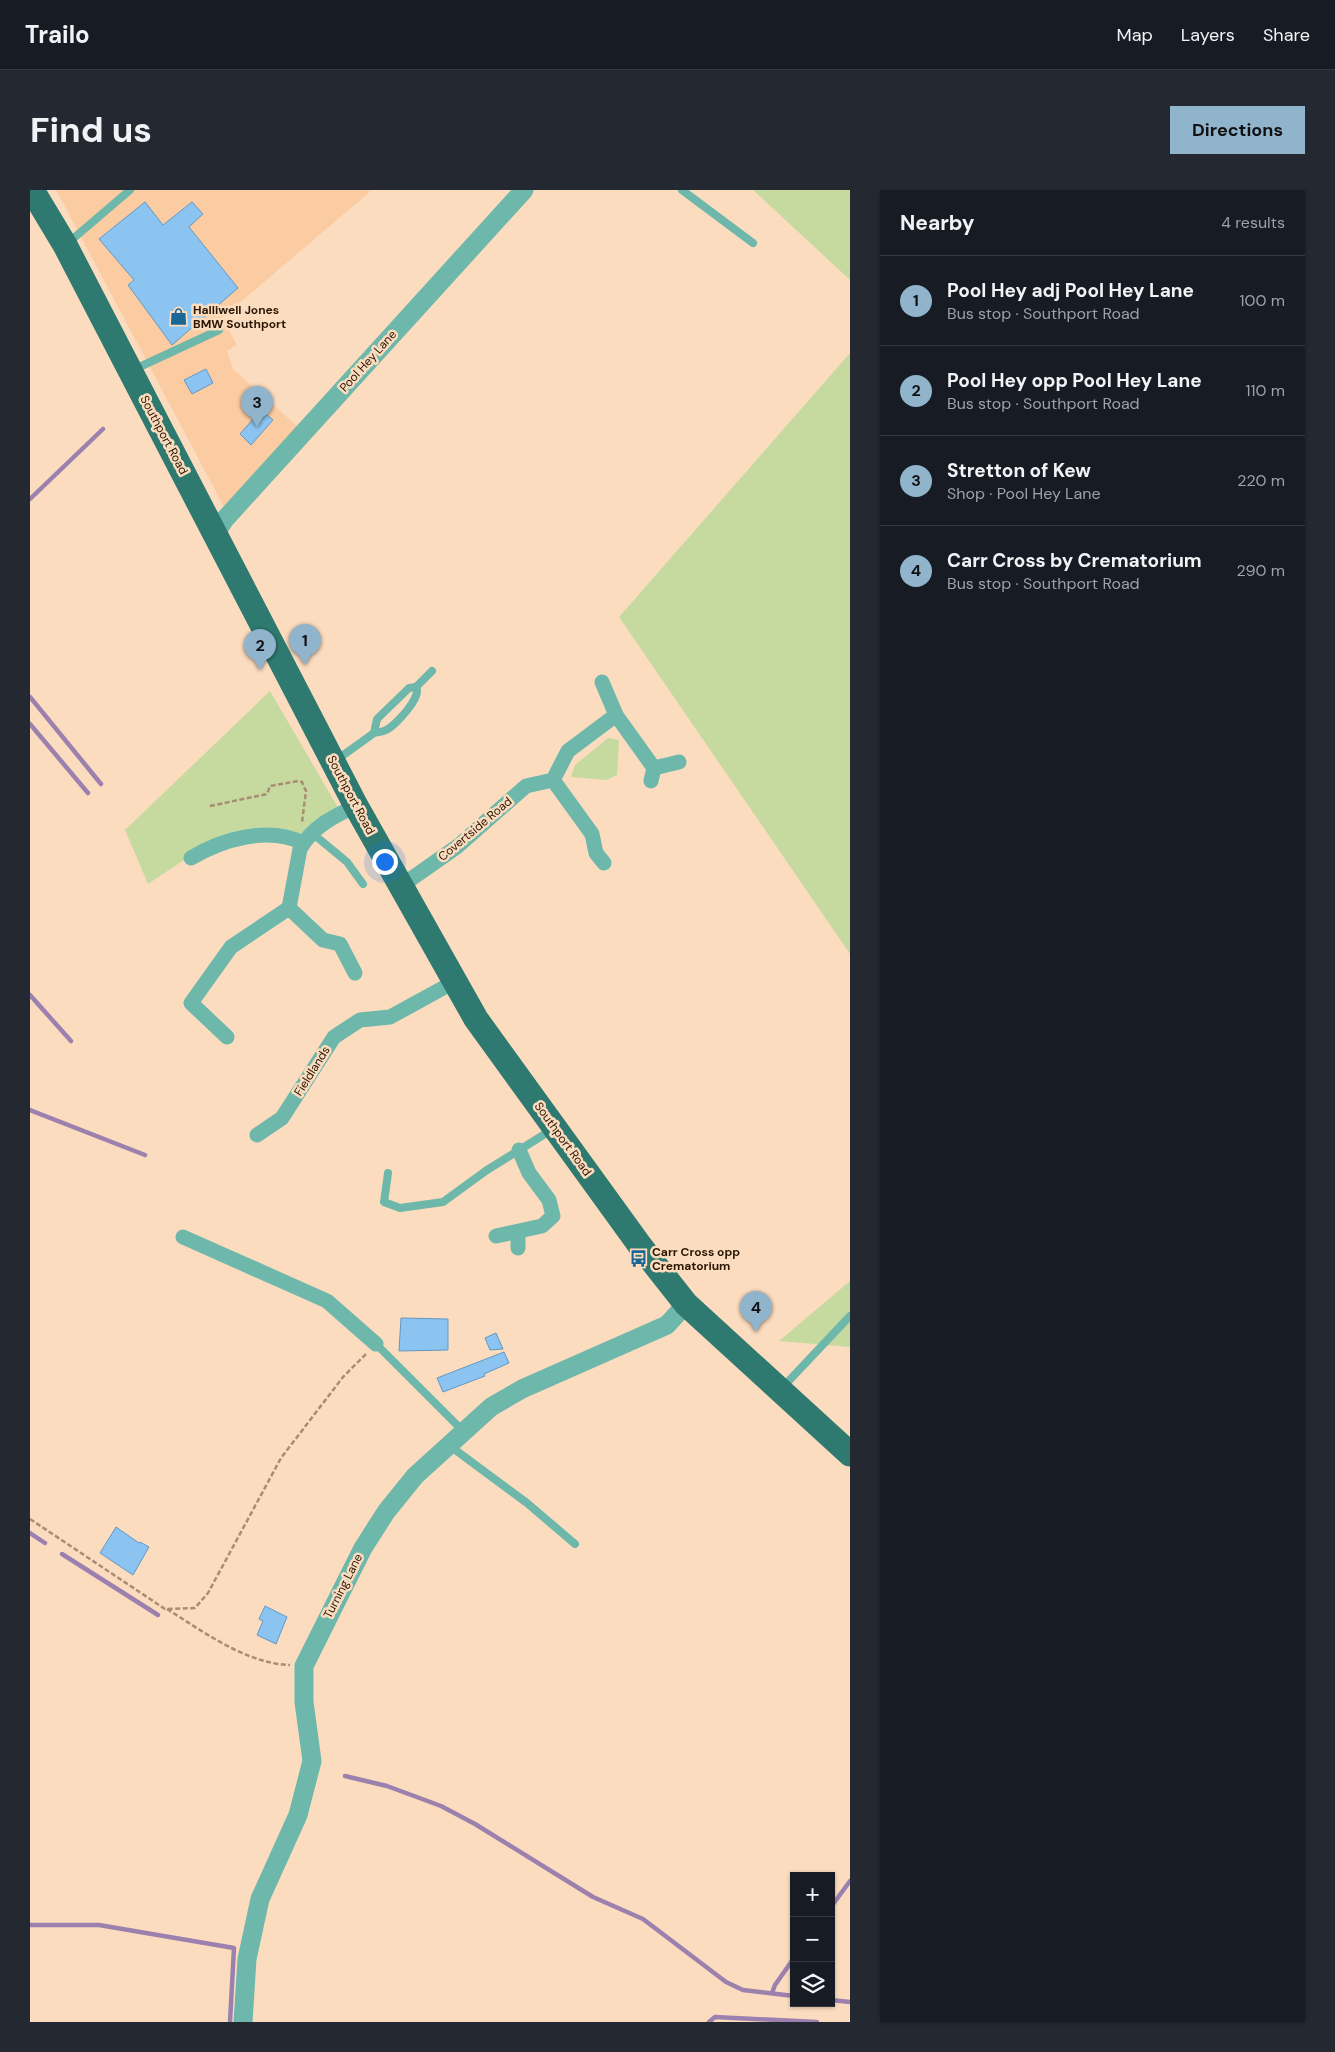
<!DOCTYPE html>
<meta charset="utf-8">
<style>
body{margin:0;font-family:"DM Sans",sans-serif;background:#242831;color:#f1f3f6}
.controls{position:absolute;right:15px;bottom:15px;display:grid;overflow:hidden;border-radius:0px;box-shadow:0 1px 4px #0004}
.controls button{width:45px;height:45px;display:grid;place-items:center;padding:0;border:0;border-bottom:1px solid #363941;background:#171b24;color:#f1f3f6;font:25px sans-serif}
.you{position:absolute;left:354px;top:671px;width:18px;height:18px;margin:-12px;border:4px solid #fff;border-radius:50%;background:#1a73e8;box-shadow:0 0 0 8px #1a73e833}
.badge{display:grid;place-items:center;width:32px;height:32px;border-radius:50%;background:#90b4cc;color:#111;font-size:16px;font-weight:700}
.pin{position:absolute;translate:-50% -41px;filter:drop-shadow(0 1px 2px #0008)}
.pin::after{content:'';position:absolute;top:26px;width:18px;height:15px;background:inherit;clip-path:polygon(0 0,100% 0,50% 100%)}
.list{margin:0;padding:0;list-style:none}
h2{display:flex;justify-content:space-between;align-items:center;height:65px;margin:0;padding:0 20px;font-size:21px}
h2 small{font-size:16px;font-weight:400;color:#9ea1a6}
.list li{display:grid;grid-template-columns:32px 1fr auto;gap:15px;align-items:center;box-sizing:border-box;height:90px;padding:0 20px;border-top:1px solid #363941}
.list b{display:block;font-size:19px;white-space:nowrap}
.list p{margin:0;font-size:16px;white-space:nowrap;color:#9ea1a6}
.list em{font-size:16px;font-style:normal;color:#9ea1a6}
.icon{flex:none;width:28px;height:28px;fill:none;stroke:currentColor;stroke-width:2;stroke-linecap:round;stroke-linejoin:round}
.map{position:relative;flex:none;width:820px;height:1832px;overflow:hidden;border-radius:0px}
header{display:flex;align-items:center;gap:30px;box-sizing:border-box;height:70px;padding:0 25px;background:#171b24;border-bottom:1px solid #363941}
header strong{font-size:24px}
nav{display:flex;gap:28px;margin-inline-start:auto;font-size:18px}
.intro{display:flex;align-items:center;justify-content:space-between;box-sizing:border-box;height:120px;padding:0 30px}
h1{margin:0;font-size:35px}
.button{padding:12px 22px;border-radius:0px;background:#90b4cc;color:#111;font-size:18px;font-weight:700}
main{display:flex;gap:30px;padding:0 30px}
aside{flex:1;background:#171b24;border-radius:0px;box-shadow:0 1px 4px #0004}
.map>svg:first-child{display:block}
</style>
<header>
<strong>Trailo</strong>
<nav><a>Map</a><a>Layers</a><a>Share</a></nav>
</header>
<div class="intro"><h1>Find us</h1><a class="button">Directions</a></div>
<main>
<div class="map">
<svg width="820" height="1832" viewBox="0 0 820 1832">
<rect width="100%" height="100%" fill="#fcdcbf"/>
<path fill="#fbcca2" d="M 26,0 L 342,0 L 192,128 L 207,155 L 197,161 L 203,179 L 268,237 L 194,317 Z"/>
<g fill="#c6daa0">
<path d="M 723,0 L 820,0 L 820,90 Z"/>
<path d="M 820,163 L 820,764 L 589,427 Z"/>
<path d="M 240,501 L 310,621 L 275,648 L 241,642 L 160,666 L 118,694 L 95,640 Z"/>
<path d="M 578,548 L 589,550 L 587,585 L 577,590 L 541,587 L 545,575 Z"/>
<path d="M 820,1091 L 820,1157 L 749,1151 Z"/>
</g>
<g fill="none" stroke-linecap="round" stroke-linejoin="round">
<g stroke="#9c81af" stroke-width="4.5">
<path d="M 0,309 L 73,239"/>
<path d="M 0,507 L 71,594"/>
<path d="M 0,534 L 58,603"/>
<path d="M 0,805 L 41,851"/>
<path d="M 0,920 L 115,965"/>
<path d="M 0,1343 L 15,1353"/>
<path d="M 32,1364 L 128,1425"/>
<path d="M 315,1586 L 357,1596 L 411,1616 L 445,1634 L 563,1707 L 613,1729 L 696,1792 L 713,1800 L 764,1806"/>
<path d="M 801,1717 L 820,1691"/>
<path d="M 0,1735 L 69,1735 L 204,1758 L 200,1832"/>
<path d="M 742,1803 L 745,1795 L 764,1768"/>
<path d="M 801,1810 L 820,1812"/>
<path d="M 679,1832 L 685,1827 L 787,1832"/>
</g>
</g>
<g fill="#8cc4f1" stroke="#6298c3">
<path d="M 115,12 L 133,35 L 162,12 L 173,24 L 159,37 L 208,98 L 142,155 L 98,95 L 104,90 L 69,49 Z"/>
<path d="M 176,179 L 183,193 L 162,204 L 154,190 Z"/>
<path d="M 231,220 L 243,230 L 221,255 L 210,244 Z"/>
<path d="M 371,1128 L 418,1129 L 418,1160 L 369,1161 Z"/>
<path d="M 466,1143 L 473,1159 L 460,1160 L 455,1148 Z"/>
<path d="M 474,1162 L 479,1173 L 454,1184 L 455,1186 L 413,1202 L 407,1188 Z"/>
<path d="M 86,1337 L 109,1353 L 110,1352 L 119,1357 L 103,1385 L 70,1363 Z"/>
<path d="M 235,1416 L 257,1427 L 246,1454 L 227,1445 L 233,1431 L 229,1429 Z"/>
</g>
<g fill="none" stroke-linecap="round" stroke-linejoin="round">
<g stroke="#a88d74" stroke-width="2.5" stroke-dasharray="5 2.5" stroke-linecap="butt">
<path d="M 180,616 L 237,604 L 240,596 L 268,591 L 272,592 L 276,601 L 272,632"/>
<path d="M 0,1329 L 135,1419 L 165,1418 L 178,1403 L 251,1268 L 313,1187 L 337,1163"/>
<path d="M 137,1419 C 172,1441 217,1474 260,1475"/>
</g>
<g stroke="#6db7ab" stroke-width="8">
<path d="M 652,0 L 723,53"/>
<path d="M 38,53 L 100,0"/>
<path d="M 105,179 L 189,140"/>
<path d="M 386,497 L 402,481"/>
<path d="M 305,571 L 344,543 L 347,529 L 379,498 L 386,497 C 393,506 365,536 356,540 C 353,542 347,542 344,543"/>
<path d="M 282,643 L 317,672 L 333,694"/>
<path d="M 358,983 L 354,1012 L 370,1018 L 413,1012 L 457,980 L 523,939"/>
<path d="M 346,1154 L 433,1241"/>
<path d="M 753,1197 L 820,1126"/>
<path d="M 420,1256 L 497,1313 L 545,1354"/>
</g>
<g stroke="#6db7ab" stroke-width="15">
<path d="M 572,492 L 586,525"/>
<path d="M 523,590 L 562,644 L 566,663 L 574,673"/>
<path d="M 621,591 L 624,578 L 649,572"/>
<path d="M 161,668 C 193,649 238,636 273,653"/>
<path d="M 371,696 L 428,656 L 496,596 L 523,590 L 538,561 L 586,525 L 624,578"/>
<path d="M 325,783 L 310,754 L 293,750 L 259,718 L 270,659 C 282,637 304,626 326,616"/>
<path d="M 197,847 L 161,813 L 201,757 L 259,718"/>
<path d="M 227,945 L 252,928 L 304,847 L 330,830 L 360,827 L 424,792"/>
<path d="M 466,1046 L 512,1036 L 523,1026 L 519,1010 L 499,983 L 489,960"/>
<path d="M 153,1047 L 297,1111 L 346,1154"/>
<path d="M 488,1058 L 488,1042"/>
</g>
<g stroke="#6db7ab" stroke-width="19">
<path d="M 185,344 L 195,329 L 494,0"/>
<path d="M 213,1832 L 217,1769 L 230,1709 L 268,1625 L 282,1571 L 274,1512 L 274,1476 L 333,1358 L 356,1322 L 385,1286 L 461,1217 L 492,1199 L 637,1135 L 656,1114"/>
</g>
<path stroke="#2e7a70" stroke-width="25" d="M 2,0 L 35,55 L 326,616 L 446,829 L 611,1057 L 656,1114 L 820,1264"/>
</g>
<defs>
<symbol id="shop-bare" viewBox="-9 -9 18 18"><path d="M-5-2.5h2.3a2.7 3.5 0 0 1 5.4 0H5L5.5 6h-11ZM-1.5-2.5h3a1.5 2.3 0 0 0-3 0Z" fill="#196698" stroke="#fcdcbf" stroke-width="2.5" paint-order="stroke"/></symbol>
<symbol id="bus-bare" viewBox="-9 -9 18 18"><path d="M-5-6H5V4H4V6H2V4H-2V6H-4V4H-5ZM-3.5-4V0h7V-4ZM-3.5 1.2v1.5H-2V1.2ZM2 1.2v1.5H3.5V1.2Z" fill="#196698" stroke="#fcdcbf" stroke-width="2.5" paint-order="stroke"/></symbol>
</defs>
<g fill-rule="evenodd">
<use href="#shop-bare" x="136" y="114" width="25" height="25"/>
<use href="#bus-bare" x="596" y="1056" width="25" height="25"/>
</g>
<g text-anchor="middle" stroke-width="5" stroke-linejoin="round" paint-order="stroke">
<g font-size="12" font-weight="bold" fill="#2a1704" stroke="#fcdcbf" text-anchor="start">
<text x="163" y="124">Halliwell Jones<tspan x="163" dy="14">BMW Southport</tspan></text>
<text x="622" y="1066">Carr Cross opp<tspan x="622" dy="14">Crematorium</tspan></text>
</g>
<g font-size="12" fill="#2a1704" stroke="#fcdcbf">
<text transform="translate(338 171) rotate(-48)" y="4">Pool Hey Lane</text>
<text transform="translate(134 245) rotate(62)" y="4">Southport Road</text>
<text transform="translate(321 605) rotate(62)" y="4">Southport Road</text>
<text transform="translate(445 639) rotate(-40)" y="4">Covertside Road</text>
<text transform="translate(282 881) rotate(-58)" y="4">Fieldlands</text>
<text transform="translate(533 949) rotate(54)" y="4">Southport Road</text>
<text transform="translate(313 1396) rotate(-63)" y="4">Turning Lane</text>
</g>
</g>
</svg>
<div class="controls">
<button>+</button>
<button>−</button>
<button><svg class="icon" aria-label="layers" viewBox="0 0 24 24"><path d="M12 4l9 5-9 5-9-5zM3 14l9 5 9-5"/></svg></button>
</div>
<div class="you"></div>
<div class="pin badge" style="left:275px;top:475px">1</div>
<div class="pin badge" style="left:230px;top:480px">2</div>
<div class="pin badge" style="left:227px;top:237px">3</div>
<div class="pin badge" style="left:726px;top:1142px">4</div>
</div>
<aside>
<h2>Nearby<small>4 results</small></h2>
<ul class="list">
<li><span class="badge">1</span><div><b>Pool Hey adj Pool Hey Lane</b><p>Bus stop · Southport Road</p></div><em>100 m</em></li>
<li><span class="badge">2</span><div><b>Pool Hey opp Pool Hey Lane</b><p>Bus stop · Southport Road</p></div><em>110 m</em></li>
<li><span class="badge">3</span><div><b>Stretton of Kew</b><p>Shop · Pool Hey Lane</p></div><em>220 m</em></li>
<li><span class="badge">4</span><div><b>Carr Cross by Crematorium</b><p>Bus stop · Southport Road</p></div><em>290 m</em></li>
</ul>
</aside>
</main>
